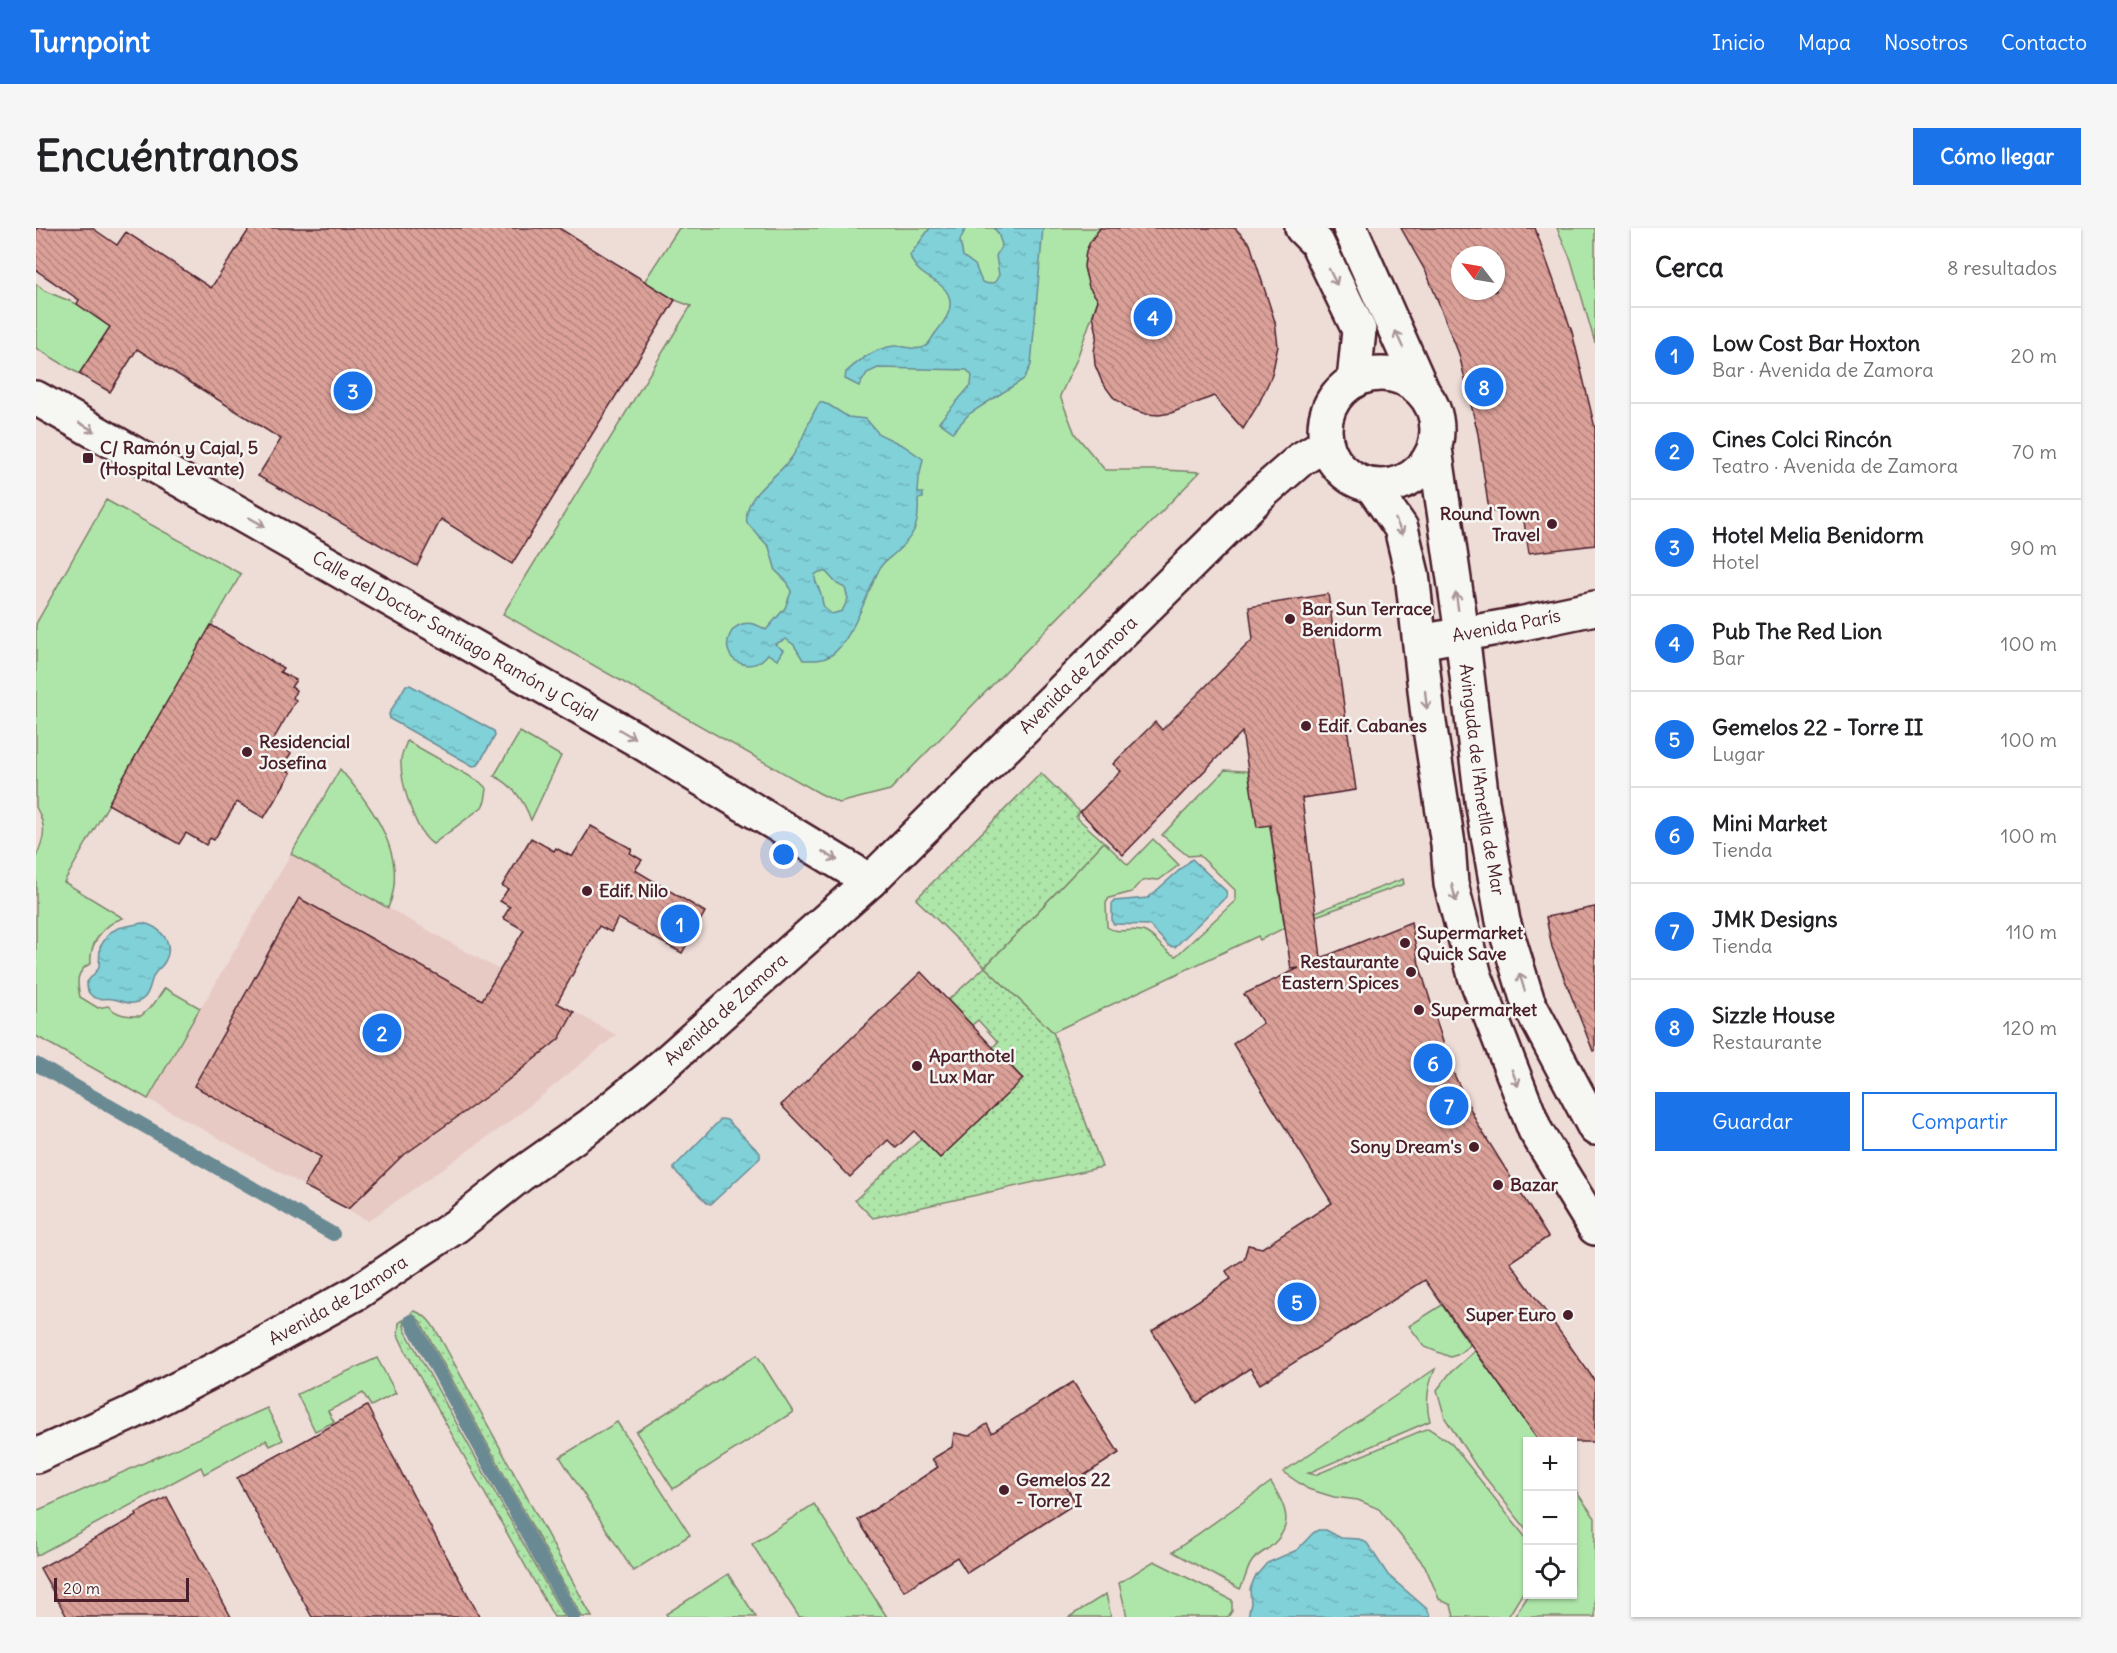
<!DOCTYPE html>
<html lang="es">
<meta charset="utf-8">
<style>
body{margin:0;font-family:Delius,sans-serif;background:#f6f6f6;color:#202124}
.controls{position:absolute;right:18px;bottom:18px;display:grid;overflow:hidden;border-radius:0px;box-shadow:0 2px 4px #0004}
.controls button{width:54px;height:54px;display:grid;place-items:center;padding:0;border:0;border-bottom:2px solid #e0e0e0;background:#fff;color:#202124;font:30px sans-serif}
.compass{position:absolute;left:1415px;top:18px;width:54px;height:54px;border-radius:50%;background:#fff;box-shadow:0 2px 4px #0004;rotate:301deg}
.scale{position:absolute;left:18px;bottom:15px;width:135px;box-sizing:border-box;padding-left:6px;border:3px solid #4a1f2b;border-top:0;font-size:16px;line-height:21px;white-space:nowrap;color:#4a1f2b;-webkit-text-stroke:4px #f6f6f2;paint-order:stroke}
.you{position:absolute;left:748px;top:627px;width:21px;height:21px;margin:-15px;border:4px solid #fff;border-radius:50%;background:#1a73e8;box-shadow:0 0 0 9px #1a73e833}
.badge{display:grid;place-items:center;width:39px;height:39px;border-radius:50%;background:#1a73e8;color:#fff;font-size:20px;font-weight:700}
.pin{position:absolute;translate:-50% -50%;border:3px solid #fff;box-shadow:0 2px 6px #0006}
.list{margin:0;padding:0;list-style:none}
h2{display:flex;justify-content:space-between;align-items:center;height:78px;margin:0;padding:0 24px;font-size:26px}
h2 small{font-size:20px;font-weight:400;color:#757577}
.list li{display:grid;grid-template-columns:39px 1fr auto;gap:18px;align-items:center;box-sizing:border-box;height:96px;padding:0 24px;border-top:2px solid #e0e0e0}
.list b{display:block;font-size:22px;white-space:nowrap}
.list p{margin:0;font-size:20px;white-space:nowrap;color:#757577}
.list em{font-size:20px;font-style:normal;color:#757577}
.actions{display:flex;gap:12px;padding:18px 24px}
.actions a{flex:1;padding:14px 0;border:2px solid #1a73e8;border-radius:0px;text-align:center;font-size:21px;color:#1a73e8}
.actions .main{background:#1a73e8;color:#fff}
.icon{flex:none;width:33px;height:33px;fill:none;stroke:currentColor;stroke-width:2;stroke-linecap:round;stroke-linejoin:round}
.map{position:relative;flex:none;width:1559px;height:1389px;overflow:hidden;border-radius:0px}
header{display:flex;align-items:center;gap:36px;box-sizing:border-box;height:84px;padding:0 30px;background:#1a73e8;color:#fff}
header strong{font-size:28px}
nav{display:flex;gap:33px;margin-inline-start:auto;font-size:21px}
.intro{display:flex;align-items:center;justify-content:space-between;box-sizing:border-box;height:144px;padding:0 36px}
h1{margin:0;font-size:42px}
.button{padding:15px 27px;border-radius:0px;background:#1a73e8;color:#fff;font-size:21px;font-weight:700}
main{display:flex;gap:36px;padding:0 36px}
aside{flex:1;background:#fff;border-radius:0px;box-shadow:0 2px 4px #0004}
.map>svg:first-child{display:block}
</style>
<header>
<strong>Turnpoint</strong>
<nav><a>Inicio</a><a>Mapa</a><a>Nosotros</a><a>Contacto</a></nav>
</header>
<div class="intro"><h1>Encuéntranos</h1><a class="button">Cómo llegar</a></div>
<main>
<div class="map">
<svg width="1559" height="1389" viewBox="0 0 1559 1389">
<defs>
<pattern id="grass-dots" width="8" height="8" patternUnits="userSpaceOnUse" patternTransform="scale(1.5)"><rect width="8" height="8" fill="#aee6a9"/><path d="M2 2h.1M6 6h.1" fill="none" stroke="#97c592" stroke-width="1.8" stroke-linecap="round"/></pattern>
<pattern id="water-ripples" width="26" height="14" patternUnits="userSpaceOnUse" patternTransform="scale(1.5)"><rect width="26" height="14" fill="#80d1d8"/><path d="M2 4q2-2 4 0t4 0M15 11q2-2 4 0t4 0" fill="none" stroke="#70b3ba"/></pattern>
<pattern id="building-back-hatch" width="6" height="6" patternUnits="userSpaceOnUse" patternTransform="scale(1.5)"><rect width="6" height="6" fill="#dba199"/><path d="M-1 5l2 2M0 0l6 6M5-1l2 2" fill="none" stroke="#b4837d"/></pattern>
</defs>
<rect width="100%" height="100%" fill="#eedcd7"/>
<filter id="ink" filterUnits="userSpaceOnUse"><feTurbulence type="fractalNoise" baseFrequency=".0167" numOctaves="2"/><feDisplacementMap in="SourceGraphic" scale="12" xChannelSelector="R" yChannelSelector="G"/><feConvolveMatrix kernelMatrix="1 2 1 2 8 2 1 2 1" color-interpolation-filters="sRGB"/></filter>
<g filter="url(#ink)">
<path fill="#e8cac4" d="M 255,626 L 580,807 L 476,892 L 332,993 L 112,871 Z"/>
<g fill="url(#grass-dots)" stroke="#7c826a" stroke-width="1.5">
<path d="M 1005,545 L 1044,584 L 1040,589 L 1068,614 L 949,739 L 1017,804 L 1066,939 L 837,990 L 819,972 L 885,911 L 904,930 L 987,851 L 957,819 L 962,814 L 942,792 L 936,797 L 912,772 L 949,739 L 880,671 Z"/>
<path d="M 378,1083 C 392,1087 398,1099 405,1111 L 556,1389 L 546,1389 L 384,1093 L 375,1085 Z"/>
<path d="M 367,1092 L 369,1102 L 381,1124 L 528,1389 L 518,1389 L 372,1128 L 362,1107 L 363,1095 Z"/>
</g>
<g fill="#aee6a9" stroke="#7c826a" stroke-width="1.5">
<path d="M 643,0 L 1065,0 C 1043,25 1044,45 1062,72 L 1040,133 L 1024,168 L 1039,206 L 1069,242 L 1128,242 L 1164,244 L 854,562 L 803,575 L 783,565 L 467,386 L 655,78 L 639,72 L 608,54 Z"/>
<path d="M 1521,0 L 1559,0 L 1559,115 L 1535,32 Z"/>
<path d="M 0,56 L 9,63 L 41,76 L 74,99 L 43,146 L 0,120 Z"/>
<path d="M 70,272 L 205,346 L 28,654 L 87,690 C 68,696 53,715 55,735 C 39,744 41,754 44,769 L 62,780 L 72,778 C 82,788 91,788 105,788 L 117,777 L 129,760 L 164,780 L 112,871 L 0,808 L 0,629 C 9,609 11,599 0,579 L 0,396 Z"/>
<path d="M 484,504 L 525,528 L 495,592 C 488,573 477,556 458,548 Z"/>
<path d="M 371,513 L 444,554 L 451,561 L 449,573 L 446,579 L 397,616 C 379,605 364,553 365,532 C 365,526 369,519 371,513 Z"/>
<path d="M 304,541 C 336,578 374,629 352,680 L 255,626 Z"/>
<path d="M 1189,542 L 1226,544 L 1248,696 L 1367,651 L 1368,656 L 1250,699 L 1224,712 L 1222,708 L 1017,804 L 949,739 L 1068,614 L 1092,637 L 1117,611 L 1143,637 L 1123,652 C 1110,650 1103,653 1096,664 L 1073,670 L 1070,675 L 1071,699 C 1082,707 1097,699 1109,704 C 1122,710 1127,724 1140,728 L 1199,673 L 1199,662 L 1163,627 L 1152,628 L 1126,607 Z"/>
<path d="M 1406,1077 L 1434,1117 L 1421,1127 L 1414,1129 L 1389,1119 L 1373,1098 Z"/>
<path d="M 1439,1123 L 1504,1213 L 1492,1214 L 1491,1302 L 1440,1238 L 1409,1190 L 1401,1162 L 1414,1145 Z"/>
<path d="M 721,1127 L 757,1184 L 637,1261 L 600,1204 Z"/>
<path d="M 341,1130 L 360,1165 L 335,1178 L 327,1165 L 292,1183 L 298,1194 L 279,1203 L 261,1166 Z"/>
<path d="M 1399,1141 C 1392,1157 1389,1176 1394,1193 L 1272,1245 L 1279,1247 L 1392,1200 L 1415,1215 L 1490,1310 L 1491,1358 L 1472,1389 L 1418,1389 L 1415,1377 L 1403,1371 L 1389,1338 L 1343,1281 L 1322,1272 L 1298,1269 L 1272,1261 L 1247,1244 Z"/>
<path d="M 231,1180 L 247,1212 L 234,1218 L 230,1212 L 168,1246 L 165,1239 L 0,1328 L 0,1283 Z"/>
<path d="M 581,1194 L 654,1307 L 597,1343 L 524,1229 Z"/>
<path d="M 1235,1254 C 1250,1280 1260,1298 1233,1320 C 1227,1324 1218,1329 1215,1335 C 1210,1343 1209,1353 1204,1361 L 1137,1324 Z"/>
<path d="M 1537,1259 L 1559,1290 L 1559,1389 L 1478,1389 L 1493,1367 L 1536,1366 Z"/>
<path d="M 778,1276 L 851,1389 L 763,1389 L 716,1316 Z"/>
<path d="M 1118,1333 L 1196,1372 L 1196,1383 L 1192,1389 L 1091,1389 L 1083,1355 Z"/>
<path d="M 692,1346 L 720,1389 L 632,1389 L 630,1386 Z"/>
<path d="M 1070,1366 L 1075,1389 L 1033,1389 Z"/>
</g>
<g fill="url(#water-ripples)" stroke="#6a8a93" stroke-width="1.5" fill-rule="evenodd">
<path d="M 894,0 L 930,0 L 924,12 L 927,28 L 939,37 L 946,54 L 953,56 L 959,54 L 963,47 L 960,28 L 966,17 L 962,5 L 958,0 L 1007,0 L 995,137 L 988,151 L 933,186 L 917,204 L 903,194 L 935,157 L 936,148 L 931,142 L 842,140 L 831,145 L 823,158 L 809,151 L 810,144 C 825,131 837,121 858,118 C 868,117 881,124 890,118 C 893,116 896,110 898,107 C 907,95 919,82 912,66 C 904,50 880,50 874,27 Z"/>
<path d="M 784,174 L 793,177 L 812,189 L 830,191 L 843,206 L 868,218 L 887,231 L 883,250 L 882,265 L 887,265 L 887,270 L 882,271 C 884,299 877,309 857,327 C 852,331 847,334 844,340 C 832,362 816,414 794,428 C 785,433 777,432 767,432 L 758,417 L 750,411 L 739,416 L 747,422 L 741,432 L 732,426 C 725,434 718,439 707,436 C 677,429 694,377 730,402 L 749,380 L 755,364 L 752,355 L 740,343 L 733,319 L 711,295 C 706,266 742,250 756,229 C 768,212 772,191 784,174 ZM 783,344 L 790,344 L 801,356 L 809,360 L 812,371 L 806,383 L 796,386 C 784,378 788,377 785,366 C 783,358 778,356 779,347 Z"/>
<path d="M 370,457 L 374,457 L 458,503 L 459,508 L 442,537 L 437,538 L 354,491 L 353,486 Z"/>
<path d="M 1156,631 L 1190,663 L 1191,668 L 1139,719 L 1133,718 L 1113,697 L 1078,696 L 1076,694 L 1076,676 L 1078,673 L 1112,670 Z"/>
<path d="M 106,695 C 125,698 140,716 128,735 C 125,740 119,743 117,749 C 114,756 114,764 108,770 C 97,780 88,773 77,771 C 69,769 61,774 55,767 C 51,764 51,759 51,754 L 63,740 L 64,719 L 73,705 L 82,700 Z"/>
<path d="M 685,891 L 691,892 L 724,925 L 724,930 L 675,976 L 671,975 L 638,942 L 638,939 Z"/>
<path d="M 1282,1302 L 1290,1302 L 1305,1310 L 1323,1311 L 1331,1315 L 1352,1347 L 1391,1381 L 1395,1389 L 1212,1389 L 1215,1375 L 1214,1361 L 1219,1349 L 1231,1335 L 1261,1322 L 1277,1305 Z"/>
</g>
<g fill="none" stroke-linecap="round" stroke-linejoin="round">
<g stroke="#6a8a93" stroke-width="14">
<path d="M 0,836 L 297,1006"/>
<path d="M 375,1093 L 537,1389"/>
</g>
</g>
<g fill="url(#building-back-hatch)" stroke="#4a1f2b" stroke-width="1.5" fill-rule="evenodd">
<path d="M 0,0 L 56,0 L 81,17 L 90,4 L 175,60 L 214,0 L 523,0 L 639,72 L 476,336 L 405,291 L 381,338 L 222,248 L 245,211 L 101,121 L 74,164 L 43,146 L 74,99 L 41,76 L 43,72 L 0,42 Z"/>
<path d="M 1064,0 L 1199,0 L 1214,16 L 1239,94 L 1242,118 L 1236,147 L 1223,175 L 1207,201 L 1178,168 L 1135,185 L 1123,187 L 1110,186 L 1092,180 L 1077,169 L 1066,154 L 1059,137 L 1058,124 L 1061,106 L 1057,87 L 1062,72 L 1053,59 L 1048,39 L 1050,23 L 1054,14 Z"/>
<path d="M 1365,0 L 1499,0 L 1536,104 L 1559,200 L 1559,317 L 1493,325 L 1487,287 L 1453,283 L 1442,206 L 1423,126 L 1391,46 ZM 1424,27 L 1460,27 L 1460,63 L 1424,63 Z"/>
<path d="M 1292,366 L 1320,562 L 1266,570 L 1285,730 L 1375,694 L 1383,736 L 1415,840 L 1442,897 L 1512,1009 L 1474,1034 L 1559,1153 L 1559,1214 L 1504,1214 L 1389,1052 L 1224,1156 L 1214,1140 L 1161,1175 L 1116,1103 L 1195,1051 L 1190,1043 L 1208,1031 L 1212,1017 L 1226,1020 L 1296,975 L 1197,816 L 1227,795 L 1208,766 L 1263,740 L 1255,741 L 1234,597 L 1221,599 L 1206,504 L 1087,627 L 1044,584 L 1085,543 L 1077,536 L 1119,494 L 1126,502 L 1217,411 L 1213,379 Z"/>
<path d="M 175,397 L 247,440 L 244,444 L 260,452 L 255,459 L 260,462 L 257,470 L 260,472 L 236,514 L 255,525 L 246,539 L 255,545 L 228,590 L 201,574 L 178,612 L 174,610 L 170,617 L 150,605 L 143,616 L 72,576 Z"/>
<path d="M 555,598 L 596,621 L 594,625 L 606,632 L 599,642 L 669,684 L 646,725 L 582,690 L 575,704 L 563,698 L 521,775 L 538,784 L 523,811 L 461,861 L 365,929 L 312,981 L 268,958 L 285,929 L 158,858 L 263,670 L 446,772 L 488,702 L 467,690 L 474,679 L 464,673 L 472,661 L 466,658 L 495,610 L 518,623 L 520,620 L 536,629 Z"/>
<path d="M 1559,679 L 1559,822 L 1557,823 L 1516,719 L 1510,689 Z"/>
<path d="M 885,744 L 987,851 L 904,930 L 878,903 L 860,920 L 852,912 L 814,949 L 745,877 Z"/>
<path d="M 1037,1154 L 1083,1225 L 1030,1259 L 1040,1275 L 1001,1300 L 931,1345 L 921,1329 L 868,1363 L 822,1292 L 902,1239 L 896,1231 L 916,1219 L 918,1205 L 933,1208 L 951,1196 L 956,1205 Z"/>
<path d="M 331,1178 L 378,1269 L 444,1389 L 276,1389 L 201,1250 Z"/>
<path d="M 131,1269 L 195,1389 L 31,1389 L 4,1340 L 101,1288 L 100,1285 Z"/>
</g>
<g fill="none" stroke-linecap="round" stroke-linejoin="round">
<defs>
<g id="street">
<path id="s1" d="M 0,170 L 600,511 L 834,653"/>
<path id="s2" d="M 1384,414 L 1483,396 L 1559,380"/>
<path id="s3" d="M 0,1228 L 95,1185 L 215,1123 L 322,1064 L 420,998 L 484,947 L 555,897 L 615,848 L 834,653 L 1226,265 L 1265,231 L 1290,216"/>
</g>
<g id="secondary">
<path d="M 1266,0 L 1281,15 L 1323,102 L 1318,153"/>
<path d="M 1314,0 L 1387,164"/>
<circle cx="1345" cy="202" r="56"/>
<path id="s4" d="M 1399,221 L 1426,406 L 1446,573 L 1467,693 L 1492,774 L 1559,900"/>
<path d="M 1336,258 L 1365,300 L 1376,346 L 1392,488 L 1412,616 L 1415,656 L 1439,748 L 1499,902 L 1559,1000"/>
</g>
</defs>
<use href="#street" stroke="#4a1f2b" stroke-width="38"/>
<use href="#secondary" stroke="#4a1f2b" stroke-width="38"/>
<use href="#street" stroke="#f6f6f2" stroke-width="33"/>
<use href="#secondary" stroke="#f6f6f2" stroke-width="33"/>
</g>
<defs><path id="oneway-shaft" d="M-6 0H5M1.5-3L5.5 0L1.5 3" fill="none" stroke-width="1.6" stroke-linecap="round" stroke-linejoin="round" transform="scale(1.5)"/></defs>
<g stroke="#a99598">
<use href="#oneway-shaft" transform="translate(1297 49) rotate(64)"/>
<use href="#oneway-shaft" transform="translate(1363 111) rotate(-114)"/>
<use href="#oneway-shaft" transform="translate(51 199) rotate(29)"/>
<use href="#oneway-shaft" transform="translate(221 294) rotate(29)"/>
<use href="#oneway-shaft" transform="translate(1363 299) rotate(66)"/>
<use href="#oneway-shaft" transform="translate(1421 373) rotate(-98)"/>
<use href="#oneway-shaft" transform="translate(1390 472) rotate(84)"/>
<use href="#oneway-shaft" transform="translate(591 506) rotate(30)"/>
<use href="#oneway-shaft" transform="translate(794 628) rotate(31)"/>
<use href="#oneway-shaft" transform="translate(1418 665) rotate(76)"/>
<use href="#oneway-shaft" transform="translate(1486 754) rotate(-107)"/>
<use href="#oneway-shaft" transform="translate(1479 850) rotate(69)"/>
</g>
</g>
<g fill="#4a1f2b" stroke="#f6f6f2" stroke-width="2">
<rect x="46" y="224" width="12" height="12" rx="3"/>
<circle cx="1516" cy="296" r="6"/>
<circle cx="1254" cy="391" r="6"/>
<circle cx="1270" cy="498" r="6"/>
<circle cx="211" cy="524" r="6"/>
<circle cx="551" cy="663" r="6"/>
<circle cx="1369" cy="715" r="6"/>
<circle cx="1375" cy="744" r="6"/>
<circle cx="1383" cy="782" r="6"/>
<circle cx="881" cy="838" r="6"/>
<circle cx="1438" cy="919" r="6"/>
<circle cx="1462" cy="957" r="6"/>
<circle cx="1532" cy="1087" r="6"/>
<circle cx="968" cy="1262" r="6"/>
</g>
<g text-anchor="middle" stroke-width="5" stroke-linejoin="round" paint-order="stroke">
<g font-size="18" font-weight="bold" fill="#4a1f2b" stroke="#f6f6f2" text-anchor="start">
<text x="64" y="226">C/ Ramón y Cajal, 5<tspan x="64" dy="21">(Hospital Levante)</tspan></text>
<text x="1504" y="292" text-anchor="end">Round Town<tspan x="1504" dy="21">Travel</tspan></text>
<text x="1266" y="387">Bar Sun Terrace<tspan x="1266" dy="21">Benidorm</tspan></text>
<text x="1282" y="504">Edif. Cabanes</text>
<text x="223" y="520">Residencial<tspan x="223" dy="21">Josefina</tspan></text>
<text x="563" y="669">Edif. Nilo</text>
<text x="1381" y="711">Supermarket<tspan x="1381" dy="21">Quick Save</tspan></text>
<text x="1363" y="740" text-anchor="end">Restaurante<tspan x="1363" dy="21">Eastern Spices</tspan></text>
<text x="1395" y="788">Supermarket</text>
<text x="893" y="834">Aparthotel<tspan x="893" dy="21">Lux Mar</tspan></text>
<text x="1426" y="925" text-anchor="end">Sony Dream's</text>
<text x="1474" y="963">Bazar</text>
<text x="1520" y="1093" text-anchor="end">Super Euro</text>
<text x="980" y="1258">Gemelos 22<tspan x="980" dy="21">- Torre I</tspan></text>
</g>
<g font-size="18" fill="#4a1f2b" stroke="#f6f6f2">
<text dy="6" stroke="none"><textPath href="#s2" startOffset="88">Avenida París</textPath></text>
<text dy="6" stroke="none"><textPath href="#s1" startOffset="482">Calle del Doctor Santiago Ramón y Cajal</textPath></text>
<text dy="6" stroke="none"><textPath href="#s3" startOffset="1312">Avenida de Zamora</textPath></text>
<text dy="6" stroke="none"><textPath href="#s4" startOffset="334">Avinguda de l'Ametlla de Mar</textPath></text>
<text dy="6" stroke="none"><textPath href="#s3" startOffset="826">Avenida de Zamora</textPath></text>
<text dy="6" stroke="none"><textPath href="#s3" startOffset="340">Avenida de Zamora</textPath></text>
</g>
</g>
</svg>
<div class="controls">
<button>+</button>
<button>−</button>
<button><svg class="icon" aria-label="locate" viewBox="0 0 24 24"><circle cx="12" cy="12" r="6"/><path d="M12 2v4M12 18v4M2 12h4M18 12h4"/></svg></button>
</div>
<svg class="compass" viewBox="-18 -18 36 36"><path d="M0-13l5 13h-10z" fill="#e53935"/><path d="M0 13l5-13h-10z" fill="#757577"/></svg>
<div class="scale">20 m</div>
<div class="you"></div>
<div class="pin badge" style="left:644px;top:696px">1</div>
<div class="pin badge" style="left:346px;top:805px">2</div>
<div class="pin badge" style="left:317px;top:163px">3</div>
<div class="pin badge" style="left:1117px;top:89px">4</div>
<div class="pin badge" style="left:1261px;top:1074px">5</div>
<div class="pin badge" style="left:1397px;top:835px">6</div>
<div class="pin badge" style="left:1413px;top:878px">7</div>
<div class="pin badge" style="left:1448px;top:159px">8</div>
</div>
<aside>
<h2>Cerca<small>8 resultados</small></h2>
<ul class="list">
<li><span class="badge">1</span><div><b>Low Cost Bar Hoxton</b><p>Bar · Avenida de Zamora</p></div><em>20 m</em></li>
<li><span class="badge">2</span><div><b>Cines Colci Rincón</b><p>Teatro · Avenida de Zamora</p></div><em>70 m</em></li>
<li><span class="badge">3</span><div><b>Hotel Melia Benidorm</b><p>Hotel</p></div><em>90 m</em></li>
<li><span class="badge">4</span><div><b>Pub The Red Lion</b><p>Bar</p></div><em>100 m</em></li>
<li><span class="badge">5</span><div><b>Gemelos 22 - Torre II</b><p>Lugar</p></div><em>100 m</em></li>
<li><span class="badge">6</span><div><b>Mini Market</b><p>Tienda</p></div><em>100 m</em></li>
<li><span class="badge">7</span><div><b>JMK Designs</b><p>Tienda</p></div><em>110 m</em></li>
<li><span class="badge">8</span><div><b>Sizzle House</b><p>Restaurante</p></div><em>120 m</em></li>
</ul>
<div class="actions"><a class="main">Guardar</a><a>Compartir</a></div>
</aside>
</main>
